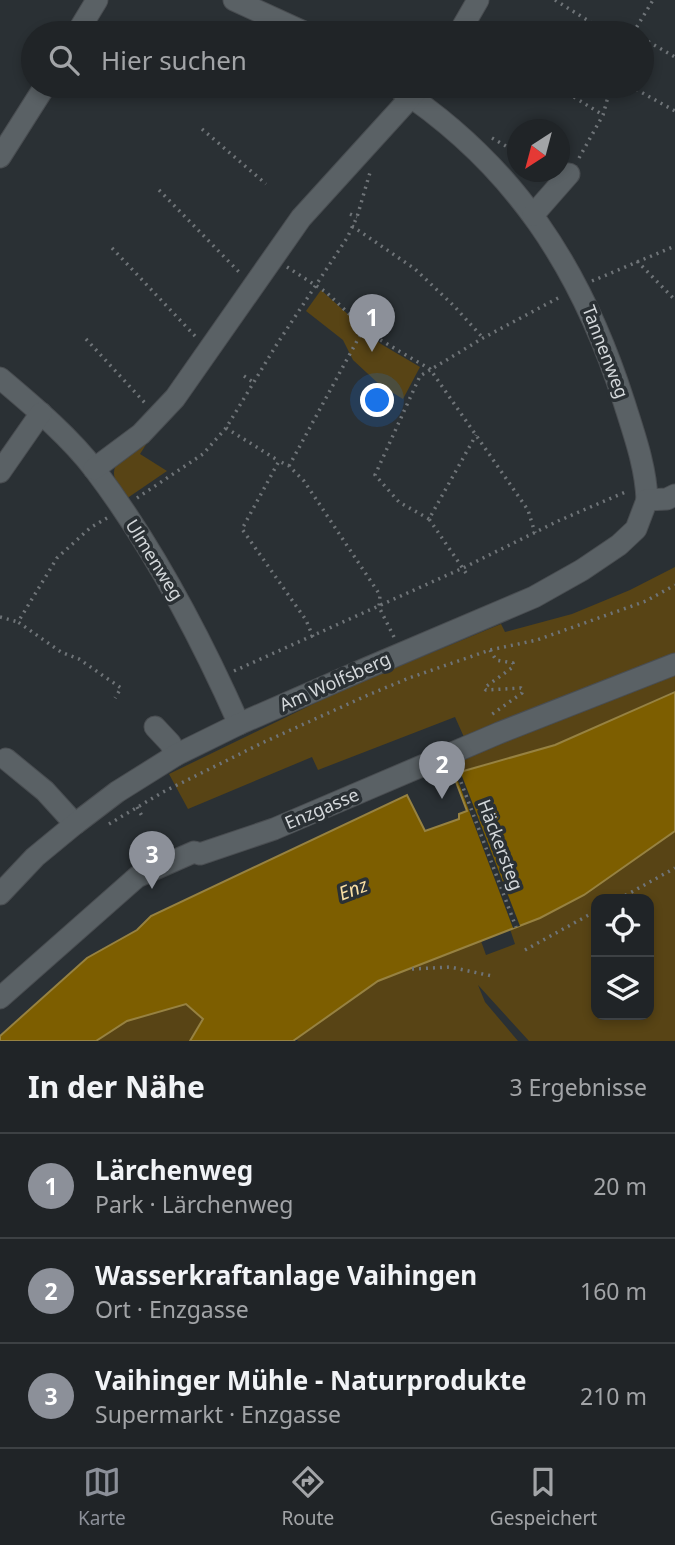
<!DOCTYPE html>
<html lang="de">
<meta charset="utf-8">
<style>
body{margin:0;font-family:"Noto Sans",sans-serif;background:#2d3033;color:#f1f3f6}
.controls{position:absolute;right:21px;bottom:21px;display:grid;overflow:hidden;border-radius:14px;box-shadow:0 4px 10px #0003}
.controls button{width:63px;height:63px;display:grid;place-items:center;padding:0;border:0;border-bottom:2px solid #3d4144;background:#202427;color:#f1f3f6;font:35px sans-serif}
.compass{position:absolute;left:507px;top:119px;width:63px;height:63px;border-radius:50%;background:#202427;box-shadow:0 4px 10px #0003;rotate:216deg}
.you{position:absolute;left:378px;top:401px;width:24px;height:24px;margin:-18px;border:5px solid #fff;border-radius:50%;background:#1a73e8;box-shadow:0 0 0 10px #1a73e833}
.badge{display:grid;place-items:center;width:46px;height:46px;border-radius:50%;background:#8c9099;color:#fff;font-size:23px;font-weight:700}
.pin{position:absolute;translate:-50% -58px;filter:drop-shadow(0 2px 4px #0008)}
.pin::after{content:'';position:absolute;top:37px;width:24px;height:21px;background:inherit;clip-path:polygon(0 0,100% 0,50% 100%)}
.list{margin:0;padding:0;list-style:none}
h2{display:flex;justify-content:space-between;align-items:center;height:91px;margin:0;padding:0 28px;font-size:30px}
h2 small{font-size:23px;font-weight:400;color:#a2a4a7}
.list li{display:grid;grid-template-columns:46px 1fr auto;gap:21px;align-items:center;box-sizing:border-box;height:105px;padding:0 28px;border-top:2px solid #3d4144}
.list b{display:block;font-size:26px;white-space:nowrap}
.list p{margin:0;font-size:23px;white-space:nowrap;color:#a2a4a7}
.list em{font-size:23px;font-style:normal;color:#a2a4a7}
.icon{flex:none;width:38px;height:38px;fill:none;stroke:currentColor;stroke-width:2;stroke-linecap:round;stroke-linejoin:round}
.map{position:relative;flex:none;width:675px;height:1041px;overflow:hidden}
.search{position:absolute;background:#202427;box-shadow:0 4px 10px #0003;left:21px;right:21px;top:21px;height:77px;display:flex;align-items:center;gap:18px;box-sizing:border-box;padding:0 24px;border-radius:38px;color:#a2a4a7;font-size:26px}
.sheet{height:406px;background:#202427}
nav{display:flex;justify-content:space-around;align-items:center;box-sizing:border-box;height:98px;border-top:2px solid #3d4144;background:#202427;font-size:19px;color:#a2a4a7}
nav a{display:grid;justify-items:center;gap:4px}
nav .on{color:#8c9099}
.map>svg:first-child{display:block}
</style>
<div class="map">
<svg width="675" height="1041" viewBox="0 0 675 1041">
<rect width="100%" height="100%" fill="#2a3034"/>
<g fill="#584415" fill-rule="evenodd">
<path d="M 321,290 L 381,344 L 420,367 L 403,399 L 380,385 L 353,360 L 343,340 L 306,311 Z"/>
<path d="M 141,441 L 147,443 L 140,454 L 167,471 L 126,499 C 103,468 116,462 141,441 Z"/>
<path d="M 675,567 L 675,691 L 555,745 L 461,771 L 458,762 L 472,755 L 455,717 L 318,770 L 312,757 L 188,809 L 169,774 L 344,689 L 501,624 L 505,632 L 572,614 L 630,590 Z"/>
<path d="M 675,831 L 675,1041 L 529,1041 L 478,985 L 485,1002 L 518,1041 L 298,1041 L 296,1039 L 378,981 L 481,941 L 486,955 L 515,944 L 510,929 C 572,907 622,868 675,831 ZM 596,899 L 649,899 L 649,1015 L 596,1015 Z"/>
<path d="M 186,1004 L 203,1019 L 190,1041 L 96,1041 L 127,1021 Z"/>
</g>
<path fill="#7d5e00" stroke="#978241" stroke-width="2" d="M 675,692 L 675,831 L 584,895 L 540,918 L 378,981 L 293,1041 L 190,1041 L 203,1019 L 186,1004 L 127,1021 L 96,1041 L 0,1041 L 0,1036 L 87,958 L 137,930 L 151,916 L 407,795 L 425,831 L 459,819 L 459,814 L 467,811 L 453,774 L 555,745 Z"/>
<path fill="#2a3034" d="M 460,771 L 520,926 L 516,927 L 513,928 L 455,773 Z"/>
<g fill="none" stroke-linecap="round" stroke-linejoin="round">
<defs>
<g id="minor">
<path d="M 234,0 L 306,33"/>
<path d="M 77,33 L 97,0"/>
<path d="M 459,33 L 478,0"/>
<path d="M 395,86 C 514,164 581,268 624,402 C 634,434 646,467 647,500"/>
<path d="M 0,157 L 45,86"/>
<path d="M 533,215 L 569,174"/>
<path d="M 0,378 C 33,406 69,436 95,470 C 154,548 200,636 239,724"/>
<path d="M 94,469 L 141,434 L 175,398 L 301,218 L 421,86"/>
<path d="M 0,472 L 41,413"/>
<path d="M 155,727 L 170,743 L 176,755"/>
<path d="M 6,759 L 45,791 L 75,824"/>
<path d="M 0,894 L 35,857 L 75,824 L 117,792 L 176,755 L 239,724 L 367,668 L 534,597 L 582,570 L 619,545 L 636,529 L 647,500 L 667,499 L 675,495"/>
<path d="M 0,998 L 137,877 L 194,852 L 200,854 L 274,829 L 499,733 L 675,664"/>
</g>
</defs>
<use href="#minor" stroke="#494d51" stroke-width="23"/>
<g stroke="#6f7478" stroke-width="3.5" stroke-dasharray="2 5" stroke-linecap="butt">
<path d="M 555,0 L 608,33"/>
<path d="M 633,33 L 653,0"/>
<path d="M 642,38 L 675,57"/>
<path d="M 556,86 L 603,115"/>
<path d="M 630,86 L 675,111"/>
<path d="M 202,129 L 266,184"/>
<path d="M 492,138 L 518,153"/>
<path d="M 579,158 L 603,115 L 611,86"/>
<path d="M 159,190 L 241,274"/>
<path d="M 350,214 L 357,217"/>
<path d="M 352,226 L 415,269 L 454,306 L 483,338"/>
<path d="M 112,248 L 195,336"/>
<path d="M 637,261 L 675,300"/>
<path d="M 287,267 L 326,292 L 364,328 L 382,341 L 430,369 L 528,510 L 535,533"/>
<path d="M 592,281 L 675,246"/>
<path d="M 86,339 L 145,403"/>
<path d="M 244,376 L 253,382"/>
<path d="M 226,428 L 279,461"/>
<path d="M 289,466 L 364,328"/>
<path d="M 137,498 L 203,454 L 226,428 L 277,344 L 347,238 L 357,217 L 371,169"/>
<path d="M 107,518 L 90,528 L 57,558 L 18,622 L 61,652 L 79,659 L 121,688 L 115,698"/>
<path d="M 429,519 L 399,502 L 375,475 L 420,376 L 483,338 L 560,297"/>
<path d="M 466,573 L 429,519 L 476,435"/>
<path d="M 0,617 L 18,622"/>
<path d="M 313,637 L 306,620 L 242,529 L 279,461 L 289,466 L 304,481 L 380,595 L 379,607 L 394,637"/>
<path d="M 490,650 L 496,660 L 513,663 L 513,667 L 484,688 L 486,690 L 521,688 L 523,690 L 522,693 L 491,715"/>
<path d="M 234,671 L 463,568 L 558,521 L 628,491"/>
<path d="M 456,769 L 516,927"/>
<path d="M 137,807 L 142,816"/>
<path d="M 109,824 L 163,792 L 262,743 L 368,695 L 409,678 L 490,650 L 537,640 L 646,601 L 675,585"/>
<path d="M 619,899 L 675,868"/>
<path d="M 525,950 L 596,911"/>
<path d="M 412,969 L 450,967 L 492,976"/>
</g>
<use href="#minor" stroke="#5a6165" stroke-width="21"/>
</g>
<g text-anchor="middle" stroke-width="7" stroke-linejoin="round" paint-order="stroke">
<g font-size="18" fill="#d3d7da" stroke="#2a3034">
<text transform="translate(605 352) rotate(69)" y="6">Tannenweg</text>
<text transform="translate(154 560) rotate(58)" y="6">Ulmenweg</text>
<text transform="translate(335 682) rotate(-24)" y="6">Am Wolfsberg</text>
<text transform="translate(322 809) rotate(-23)" y="6">Enzgasse</text>
<text transform="translate(500 845) rotate(69)" y="6">Häckersteg</text>
</g>
<g font-size="19" font-style="italic" fill="#f8dea4" stroke="#2a3034">
<text transform="translate(353 889) rotate(-21)" y="7">Enz</text>
</g>
</g>
</svg>
<div class="controls">
<button><svg class="icon" aria-label="locate" viewBox="0 0 24 24"><circle cx="12" cy="12" r="6"/><path d="M12 2v4M12 18v4M2 12h4M18 12h4"/></svg></button>
<button><svg class="icon" aria-label="layers" viewBox="0 0 24 24"><path d="M12 4l9 5-9 5-9-5zM3 14l9 5 9-5"/></svg></button>
</div>
<svg class="compass" viewBox="-18 -18 36 36"><path d="M0-13l5 13h-10z" fill="#e53935"/><path d="M0 13l5-13h-10z" fill="#a2a4a7"/></svg>
<div class="you"></div>
<div class="pin badge" style="left:372px;top:352px">1</div>
<div class="pin badge" style="left:442px;top:799px">2</div>
<div class="pin badge" style="left:152px;top:889px">3</div>
<div class="search"><svg class="icon" aria-label="search" viewBox="0 0 24 24"><circle cx="10" cy="10" r="6"/><path d="M15 15l6 6"/></svg>Hier suchen</div>
</div>
<section class="sheet">
<h2>In der Nähe<small>3 Ergebnisse</small></h2>
<ul class="list">
<li><span class="badge">1</span><div><b>Lärchenweg</b><p>Park · Lärchenweg</p></div><em>20 m</em></li>
<li><span class="badge">2</span><div><b>Wasserkraftanlage Vaihingen</b><p>Ort · Enzgasse</p></div><em>160 m</em></li>
<li><span class="badge">3</span><div><b>Vaihinger Mühle - Naturprodukte</b><p>Supermarkt · Enzgasse</p></div><em>210 m</em></li>
</ul>
</section>
<nav>
<a class="on"><svg class="icon" aria-label="map" viewBox="0 0 24 24"><path d="M3 6l6-2 6 2 6-2v14l-6 2-6-2-6 2zM9 4v14M15 6v14"/></svg>Karte</a>
<a><svg class="icon" aria-label="directions" viewBox="0 0 24 24"><path d="M12 3l9 9-9 9-9-9zM9 14v-3h6M13 9l2 2-2 2"/></svg>Route</a>
<a><svg class="icon" aria-label="saved" viewBox="0 0 24 24"><path d="M7 4h10v16l-5-4-5 4z"/></svg>Gespeichert</a>
</nav>
